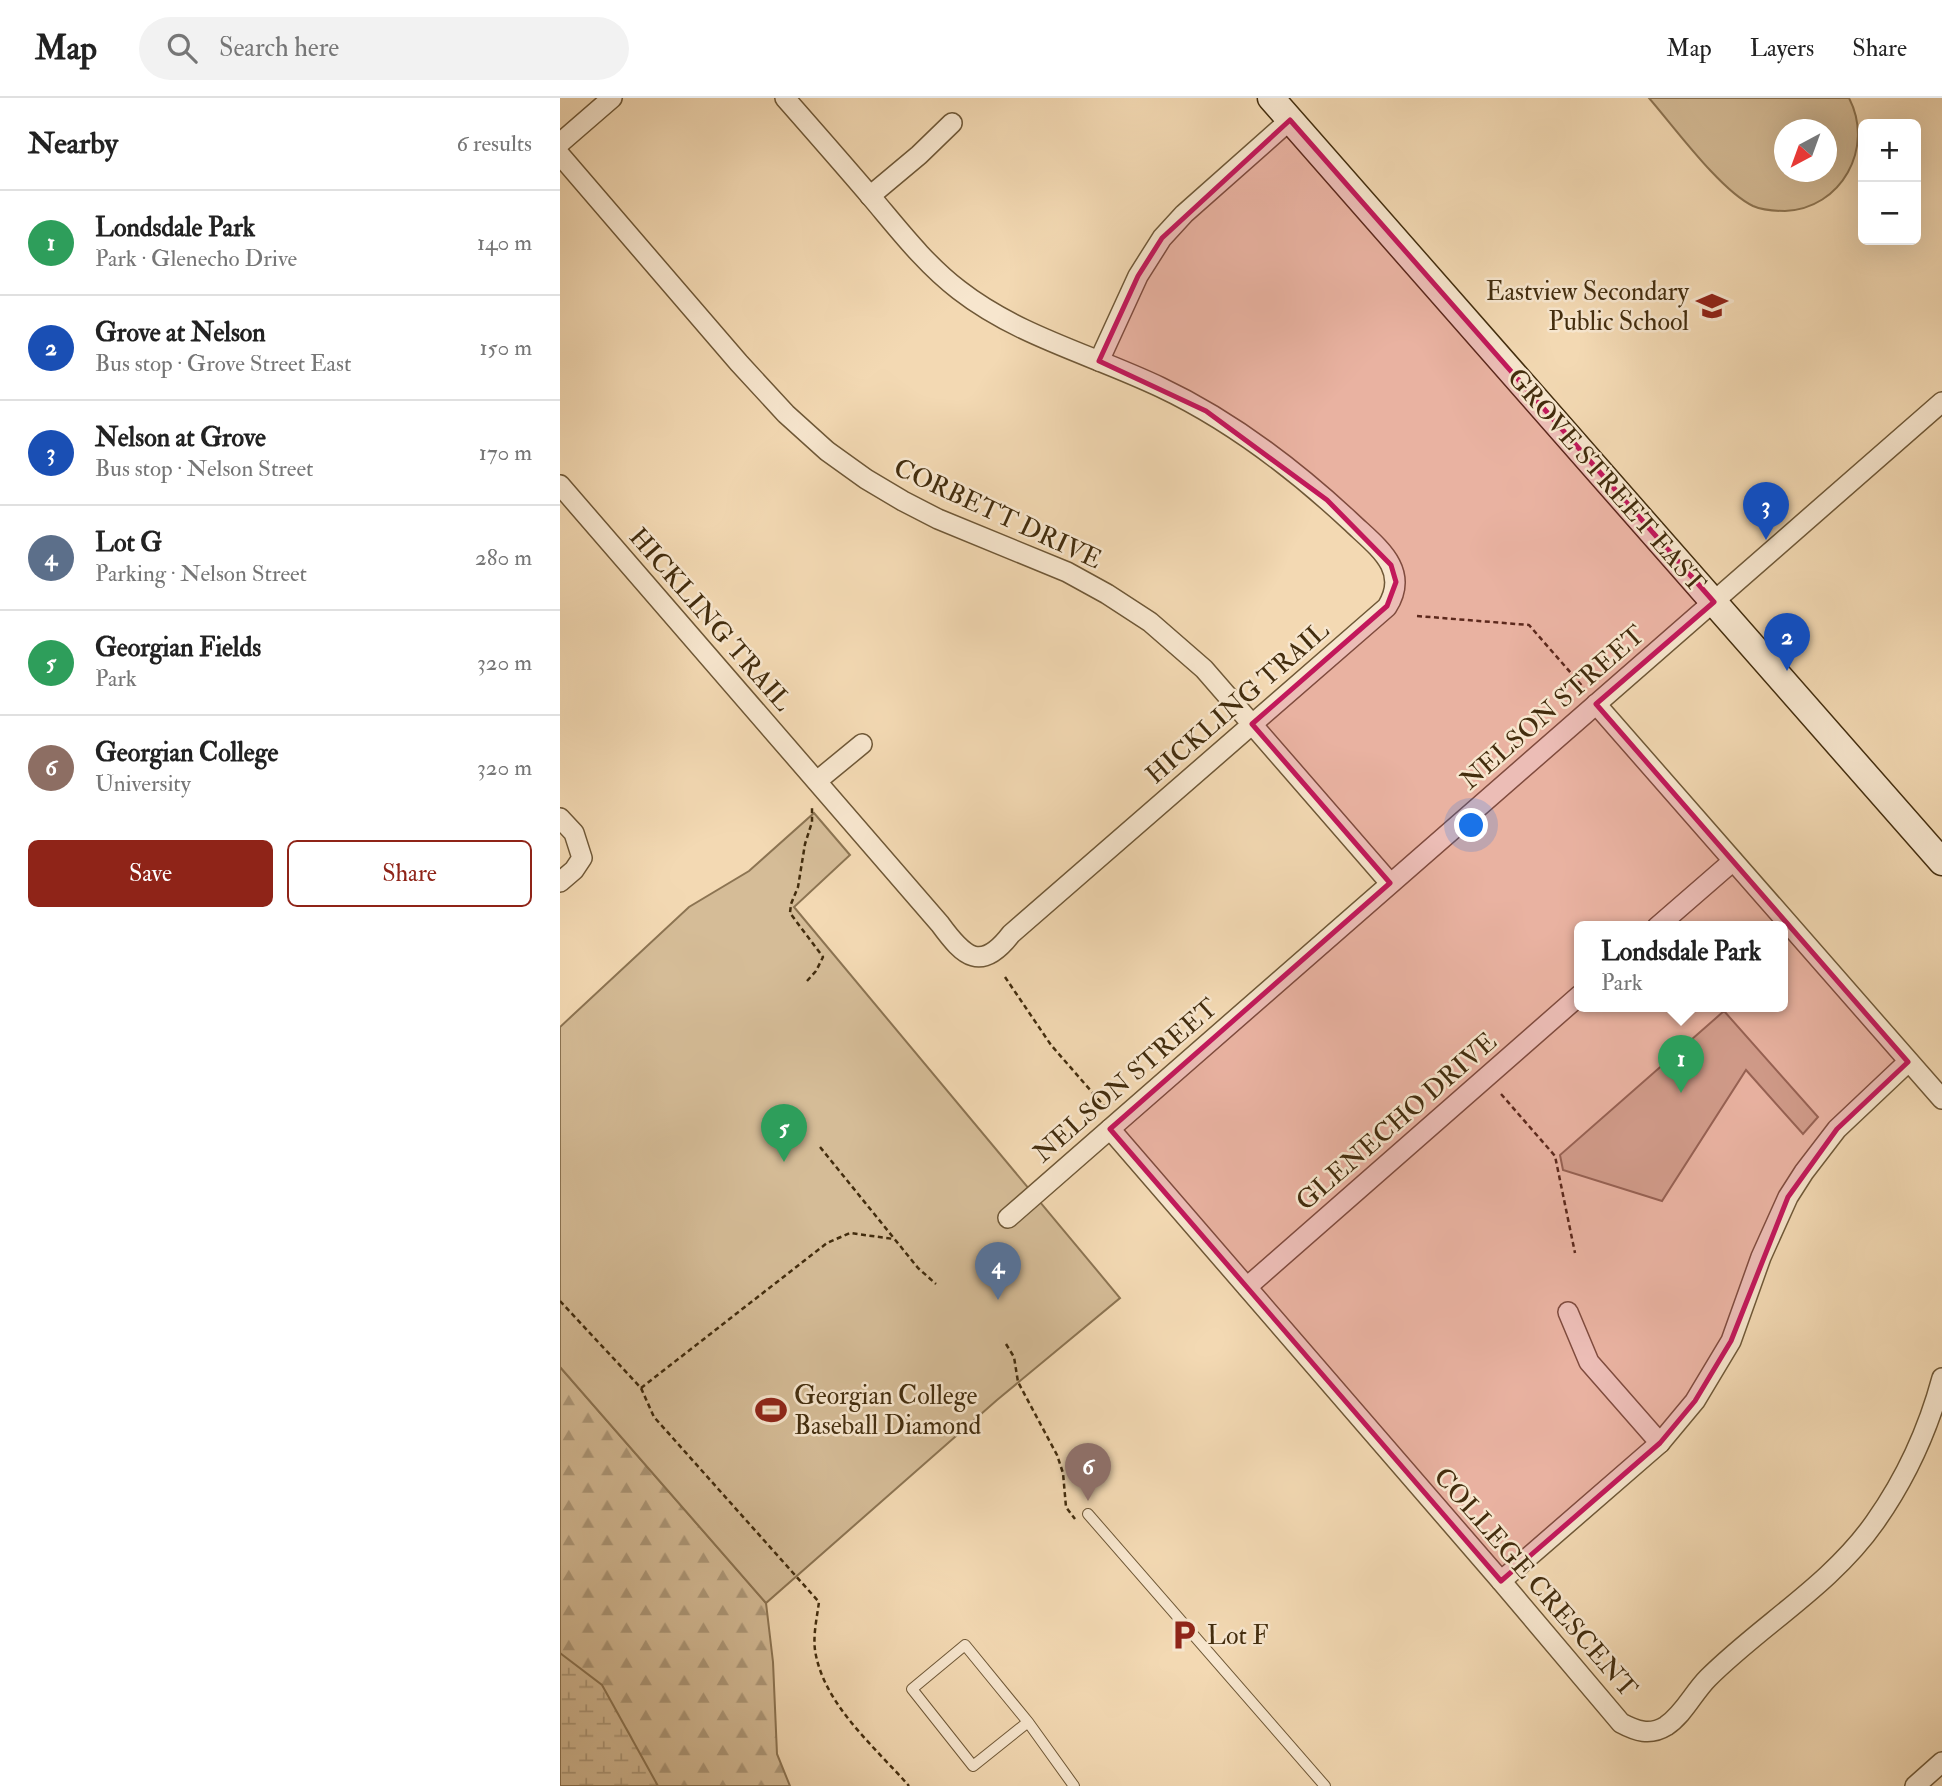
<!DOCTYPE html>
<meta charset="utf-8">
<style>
body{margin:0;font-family:"IM FELL Double Pica",serif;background:#f2f2f2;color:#222}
.controls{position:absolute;right:21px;top:21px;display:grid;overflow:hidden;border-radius:10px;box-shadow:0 7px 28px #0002}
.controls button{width:63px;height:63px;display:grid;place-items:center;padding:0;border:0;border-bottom:2px solid #e0e0e0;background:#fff;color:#222;font:35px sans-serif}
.compass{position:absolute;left:1214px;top:21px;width:63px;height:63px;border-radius:50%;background:#fff;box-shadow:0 7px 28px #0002;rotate:221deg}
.you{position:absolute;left:912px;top:728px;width:24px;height:24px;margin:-18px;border:5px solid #fff;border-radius:50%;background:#1a73e8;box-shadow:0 0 0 10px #1a73e833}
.badge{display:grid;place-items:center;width:46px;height:46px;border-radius:50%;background:#8f2418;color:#fff;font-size:23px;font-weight:700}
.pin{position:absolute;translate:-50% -58px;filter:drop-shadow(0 2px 4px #0008)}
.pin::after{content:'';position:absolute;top:37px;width:24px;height:21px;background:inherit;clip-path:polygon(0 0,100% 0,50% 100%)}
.popup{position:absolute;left:1014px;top:823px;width:214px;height:91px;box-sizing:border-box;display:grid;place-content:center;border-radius:10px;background:#fff;filter:drop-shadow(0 2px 5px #0005);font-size:23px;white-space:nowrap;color:#767676}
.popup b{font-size:26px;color:#222}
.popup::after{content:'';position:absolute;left:50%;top:100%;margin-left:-14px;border:14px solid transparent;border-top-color:#fff}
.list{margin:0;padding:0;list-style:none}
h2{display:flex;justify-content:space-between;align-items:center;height:91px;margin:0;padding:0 28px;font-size:30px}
h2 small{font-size:23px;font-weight:400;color:#767676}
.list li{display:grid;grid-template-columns:46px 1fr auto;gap:21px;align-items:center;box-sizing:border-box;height:105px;padding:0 28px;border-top:2px solid #e0e0e0}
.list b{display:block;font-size:26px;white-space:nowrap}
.list p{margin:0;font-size:23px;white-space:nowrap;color:#767676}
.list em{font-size:23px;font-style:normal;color:#767676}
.actions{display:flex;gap:14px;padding:21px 28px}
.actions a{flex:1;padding:16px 0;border:2px solid #8f2418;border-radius:10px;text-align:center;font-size:24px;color:#8f2418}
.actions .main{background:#8f2418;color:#fff}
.icon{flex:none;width:38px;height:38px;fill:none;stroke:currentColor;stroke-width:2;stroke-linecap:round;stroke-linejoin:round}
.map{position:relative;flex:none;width:1382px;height:1688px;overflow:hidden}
header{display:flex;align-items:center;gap:42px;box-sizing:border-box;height:98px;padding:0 35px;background:#fff;border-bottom:2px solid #e0e0e0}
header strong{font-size:33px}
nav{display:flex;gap:38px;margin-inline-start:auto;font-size:24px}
.search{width:490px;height:63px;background:#f2f2f2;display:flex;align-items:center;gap:18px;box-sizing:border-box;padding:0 24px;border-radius:38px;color:#767676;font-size:26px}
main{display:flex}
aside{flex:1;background:#fff}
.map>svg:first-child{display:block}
</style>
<header>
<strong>Map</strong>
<div class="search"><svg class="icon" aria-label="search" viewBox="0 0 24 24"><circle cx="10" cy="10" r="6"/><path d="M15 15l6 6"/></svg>Search here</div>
<nav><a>Map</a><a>Layers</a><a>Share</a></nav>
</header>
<main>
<aside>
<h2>Nearby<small>6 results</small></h2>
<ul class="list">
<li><span class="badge" style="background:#2e9e5b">1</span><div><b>Londsdale Park</b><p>Park · Glenecho Drive</p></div><em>140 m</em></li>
<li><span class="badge" style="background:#1a4fb4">2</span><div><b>Grove at Nelson</b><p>Bus stop · Grove Street East</p></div><em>150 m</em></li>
<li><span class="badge" style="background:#1a4fb4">3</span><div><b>Nelson at Grove</b><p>Bus stop · Nelson Street</p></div><em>170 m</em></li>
<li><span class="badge" style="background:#5c6f8a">4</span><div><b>Lot G</b><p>Parking · Nelson Street</p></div><em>280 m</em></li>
<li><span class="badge" style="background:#2e9e5b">5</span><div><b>Georgian Fields</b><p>Park</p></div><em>320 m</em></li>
<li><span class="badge" style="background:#8d6e63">6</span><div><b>Georgian College</b><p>University</p></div><em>320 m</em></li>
</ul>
<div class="actions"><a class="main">Save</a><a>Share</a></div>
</aside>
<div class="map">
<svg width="1382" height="1688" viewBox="0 0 1382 1688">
<defs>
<pattern id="forest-firs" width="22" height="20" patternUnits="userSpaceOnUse" patternTransform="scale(1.75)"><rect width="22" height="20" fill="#d5bc97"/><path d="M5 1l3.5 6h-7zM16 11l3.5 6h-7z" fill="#ae997a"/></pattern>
<pattern id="wetland-marsh" width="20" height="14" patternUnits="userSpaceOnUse" patternTransform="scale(1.75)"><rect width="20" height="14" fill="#d5bc97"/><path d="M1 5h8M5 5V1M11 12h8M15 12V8" fill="none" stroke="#ae997a"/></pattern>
</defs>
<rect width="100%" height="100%" fill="#f3d9b3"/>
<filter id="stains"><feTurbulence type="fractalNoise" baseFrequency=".00286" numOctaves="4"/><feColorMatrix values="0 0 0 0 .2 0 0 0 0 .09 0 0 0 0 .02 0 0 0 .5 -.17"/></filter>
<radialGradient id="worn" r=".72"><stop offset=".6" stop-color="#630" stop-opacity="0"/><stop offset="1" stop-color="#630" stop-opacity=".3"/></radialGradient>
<path fill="url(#forest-firs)" stroke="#8c7452" stroke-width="2" d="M 0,1269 L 206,1505 L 213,1564 L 217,1656 L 230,1688 L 0,1688 Z"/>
<path fill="url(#wetland-marsh)" stroke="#8c7452" stroke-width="2" d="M 0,1555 L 42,1587 L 98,1688 L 0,1688 Z"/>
<g fill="#d5bc97" stroke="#8c7452" stroke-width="2" fill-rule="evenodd">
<path d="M 1089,0 L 1289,0 C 1315,50 1281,111 1225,113 C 1215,113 1202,112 1193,108 C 1160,92 1115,30 1089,0 ZM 1224,32 L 1266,32 L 1266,74 L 1224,74 Z"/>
<path d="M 254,715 L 290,757 L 234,809 L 560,1200 L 437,1302 L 206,1505 L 0,1269 L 0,929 L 129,809 L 189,773 Z"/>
<path d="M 1164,913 L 1258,1019 L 1243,1036 L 1186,972 L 1102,1103 L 1003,1072 L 1000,1057 Z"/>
</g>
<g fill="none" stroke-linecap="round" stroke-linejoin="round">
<defs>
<g id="lane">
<path d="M 528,1416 L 765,1688"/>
<path d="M 468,1624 L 413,1668 L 352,1591 L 405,1547 L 468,1624 L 514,1688"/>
</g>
<g id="street">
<path d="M 0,45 L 52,0"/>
<path d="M 0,57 L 179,265 L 226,316 L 267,353 L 306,381 L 343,403 L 378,421 L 507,474 L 547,496 L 590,524 L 644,571 L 830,785"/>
<path d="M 310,98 L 359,57 L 392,25"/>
<path d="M 539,263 L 578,178 L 602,140 L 624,116 L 730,22"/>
<path d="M 0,387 L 380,826 C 404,859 421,875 451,836 L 827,509 C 851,471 816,448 790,423 C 733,370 670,322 600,289 C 533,257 458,238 399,192 C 366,167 339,132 312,100 C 283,66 254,33 225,0"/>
<path d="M 1036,606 L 1382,1001"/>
<path d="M 257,683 L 302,646"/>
<path d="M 0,720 L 14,735 L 22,760 L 14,772 L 0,784"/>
<path d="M 1097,829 L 1173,763"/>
<path d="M 550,1031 L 941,1483 L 1061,1625 C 1076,1633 1090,1638 1106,1628 C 1124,1616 1133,1595 1148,1580 C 1201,1527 1271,1487 1315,1424 C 1346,1380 1368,1332 1382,1280"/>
<path d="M 448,1120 L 1382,304"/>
<path d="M 687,1189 L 1020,897"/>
<path d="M 1008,1214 L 1029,1264 L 1100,1345"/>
<path d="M 941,1483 L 1100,1345 L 1135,1303 L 1171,1243 L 1201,1159 L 1228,1099 L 1244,1074 L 1277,1031 L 1348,964"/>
<path d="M 1355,1688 L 1382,1664"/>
</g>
<path id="secondary" d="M 711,0 L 1382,764"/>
</defs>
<use href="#lane" stroke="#6f5837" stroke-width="12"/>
<use href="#street" stroke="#6f5837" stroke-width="22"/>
<use href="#secondary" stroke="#432d0e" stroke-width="29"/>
<g stroke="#432d0e" stroke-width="2.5" stroke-dasharray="5 3.5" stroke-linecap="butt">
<path d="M 857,518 L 969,527 L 1024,590"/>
<path d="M 445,879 L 491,947 L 545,1009"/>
<path d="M 247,883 L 256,873 L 263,859 L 230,815 L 231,806 L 238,789 L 245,746 L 252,724 L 252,710"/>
<path d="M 941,996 L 995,1058 L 1015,1155"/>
<path d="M 260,1049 L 358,1170 L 376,1186"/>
<path d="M 0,1203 L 81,1290 L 94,1319 L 259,1504 C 257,1519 253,1537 255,1552 C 263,1606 315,1649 349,1688"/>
<path d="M 446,1246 L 454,1259 L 458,1284 L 497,1357 L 503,1375 L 506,1409 L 515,1421"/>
<path d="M 81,1290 L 267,1145 L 290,1135 L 334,1141"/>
</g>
<use href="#lane" stroke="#f7e6ce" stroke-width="10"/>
<use href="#street" stroke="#f7e6ce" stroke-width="19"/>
<use href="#secondary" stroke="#f7e6ce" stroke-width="26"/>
</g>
<path fill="#c2185b" fill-opacity="0.2" stroke="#c2185b" stroke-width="5" stroke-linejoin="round" d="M 730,22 L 1154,504 L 1036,606 L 1348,964 L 1277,1031 L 1228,1099 L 1171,1243 L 1135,1303 L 1100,1345 L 941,1483 L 550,1031 L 830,785 L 692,626 L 827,508 L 836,484 L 831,467 L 767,402 L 646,313 L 539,263 L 578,178 L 602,140 Z"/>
<defs>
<symbol id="school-bare" viewBox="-9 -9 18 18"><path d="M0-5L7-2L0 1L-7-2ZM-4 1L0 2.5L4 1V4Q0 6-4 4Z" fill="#8f2418" stroke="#f7e6ce" stroke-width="2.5" paint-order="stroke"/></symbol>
<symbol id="stadium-bare" viewBox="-9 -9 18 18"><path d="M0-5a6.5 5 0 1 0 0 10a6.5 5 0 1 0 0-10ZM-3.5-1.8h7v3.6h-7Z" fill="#8f2418" stroke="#f7e6ce" stroke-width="2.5" paint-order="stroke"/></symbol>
<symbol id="parking-bare" viewBox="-9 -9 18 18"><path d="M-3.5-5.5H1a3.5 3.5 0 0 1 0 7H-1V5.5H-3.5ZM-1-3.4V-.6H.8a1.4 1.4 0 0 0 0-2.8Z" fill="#8f2418" stroke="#f7e6ce" stroke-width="2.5" paint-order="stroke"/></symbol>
</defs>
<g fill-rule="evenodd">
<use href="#school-bare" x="1130" y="186" width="44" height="44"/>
<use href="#stadium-bare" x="189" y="1290" width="44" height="44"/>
<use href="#parking-bare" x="602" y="1515" width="44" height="44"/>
</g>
<g text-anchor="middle" stroke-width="5" stroke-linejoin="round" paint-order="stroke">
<g font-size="26" fill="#432d0e" stroke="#f7e6ce" text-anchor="start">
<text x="1129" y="202" text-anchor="end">Eastview Secondary<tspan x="1129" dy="30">Public School</tspan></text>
<text x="234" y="1306">Georgian College<tspan x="234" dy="30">Baseball Diamond</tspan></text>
<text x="647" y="1546">Lot F</text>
</g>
<g font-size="26" fill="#432d0e" stroke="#f7e6ce">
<text transform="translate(1047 382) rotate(49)" y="9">GROVE STREET EAST</text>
<text transform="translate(438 415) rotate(25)" y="9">CORBETT DRIVE</text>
<text transform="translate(151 521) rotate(49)" y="9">HICKLING TRAIL</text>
<text transform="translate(677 604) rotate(-41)" y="9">HICKLING TRAIL</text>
<text transform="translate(992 609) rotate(-41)" y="9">NELSON STREET</text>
<text transform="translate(565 982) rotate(-41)" y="9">NELSON STREET</text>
<text transform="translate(836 1023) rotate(-41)" y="9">GLENECHO DRIVE</text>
<text transform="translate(976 1484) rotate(49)" y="9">COLLEGE CRESCENT</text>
</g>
</g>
<rect width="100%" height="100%" filter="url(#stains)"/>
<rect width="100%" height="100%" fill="url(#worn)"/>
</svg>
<div class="controls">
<button>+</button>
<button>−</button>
</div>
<svg class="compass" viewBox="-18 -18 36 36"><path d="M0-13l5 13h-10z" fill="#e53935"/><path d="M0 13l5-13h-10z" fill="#767676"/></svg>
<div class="you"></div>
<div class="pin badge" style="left:1121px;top:995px;background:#2e9e5b">1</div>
<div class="popup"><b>Londsdale Park</b>Park</div>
<div class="pin badge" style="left:1227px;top:573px;background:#1a4fb4">2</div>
<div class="pin badge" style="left:1206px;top:442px;background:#1a4fb4">3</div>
<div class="pin badge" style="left:438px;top:1202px;background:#5c6f8a">4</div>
<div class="pin badge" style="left:224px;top:1064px;background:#2e9e5b">5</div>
<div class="pin badge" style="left:528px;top:1403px;background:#8d6e63">6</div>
</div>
</main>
